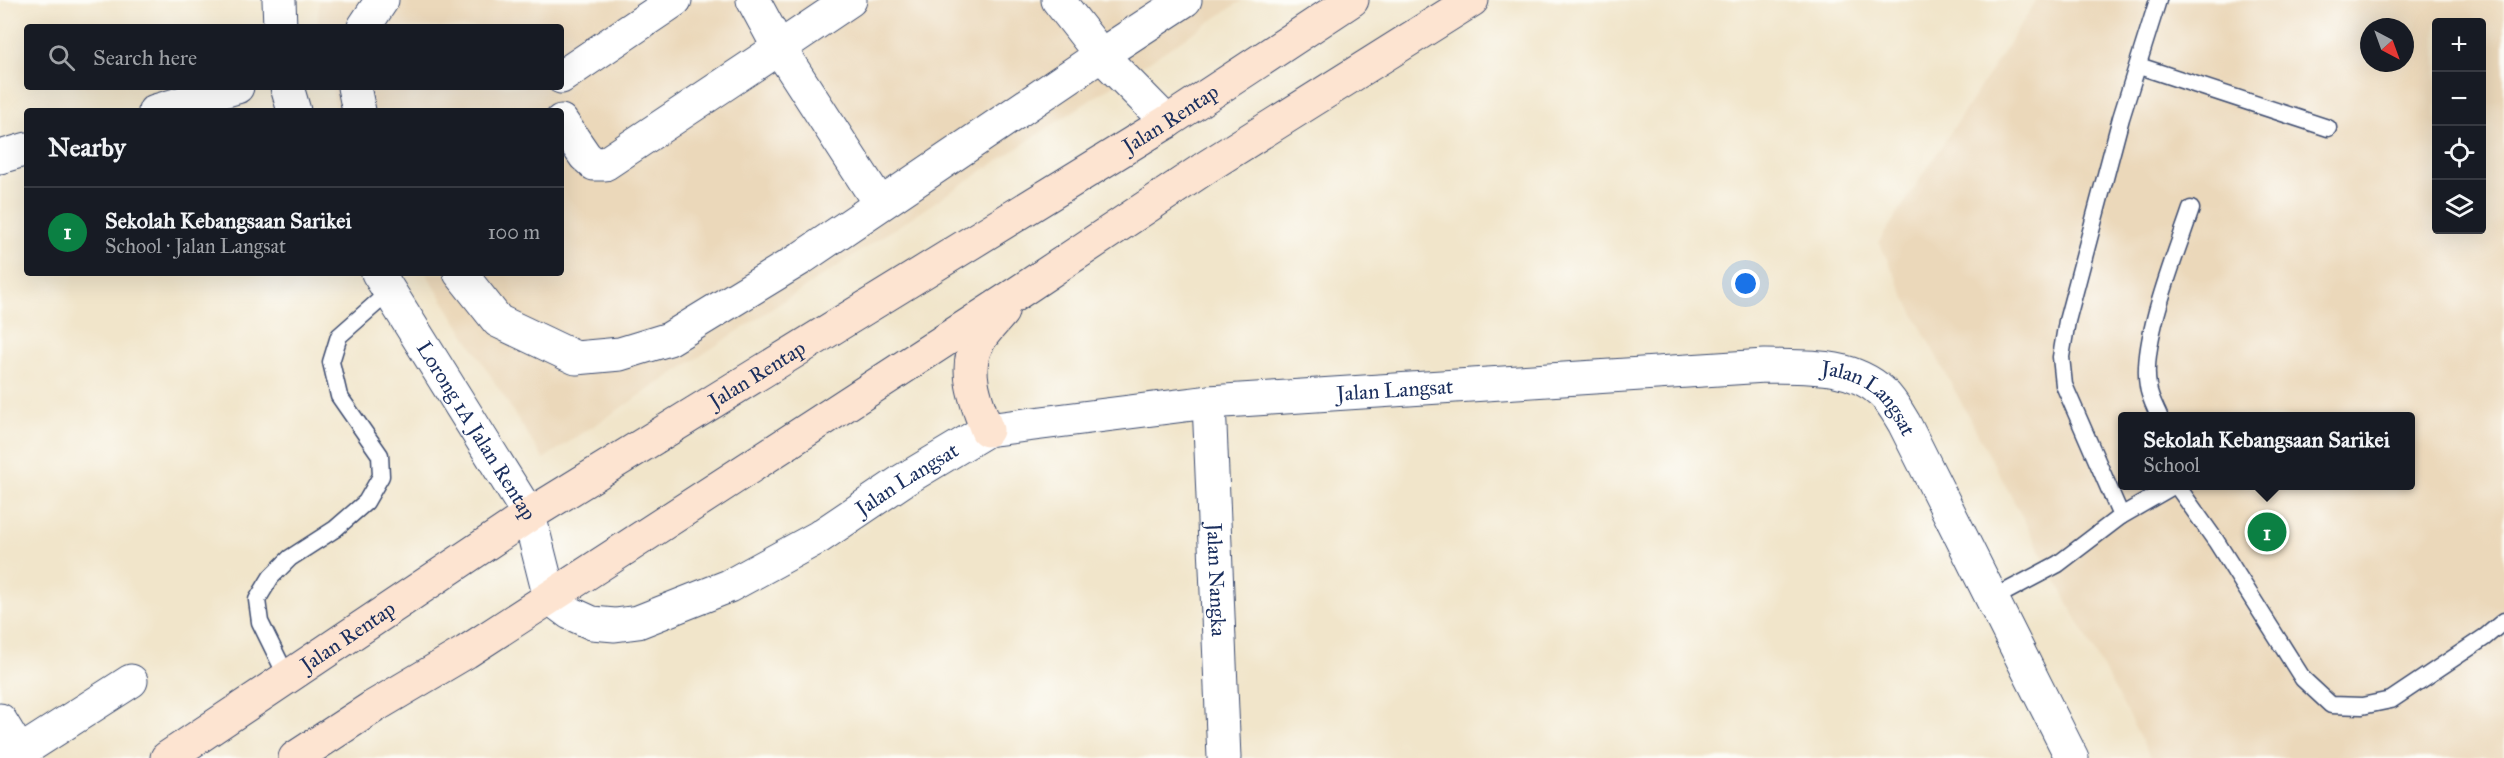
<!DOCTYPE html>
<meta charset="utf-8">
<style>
body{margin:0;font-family:"IM FELL Great Primer",serif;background:#20242c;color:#f1f3f6}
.controls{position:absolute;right:18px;top:18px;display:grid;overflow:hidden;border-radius:6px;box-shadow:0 6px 24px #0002}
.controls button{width:54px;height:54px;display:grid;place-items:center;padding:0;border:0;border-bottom:2px solid #363941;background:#171b24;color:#f1f3f6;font:30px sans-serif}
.compass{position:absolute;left:2360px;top:18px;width:54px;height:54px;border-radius:50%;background:#171b24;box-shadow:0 6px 24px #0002;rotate:139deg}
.you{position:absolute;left:1746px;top:284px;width:21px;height:21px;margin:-15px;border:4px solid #fff;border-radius:50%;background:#1a73e8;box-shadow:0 0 0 9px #1a73e833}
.badge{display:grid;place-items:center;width:39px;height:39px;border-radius:50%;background:#0b8043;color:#fff;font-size:20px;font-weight:700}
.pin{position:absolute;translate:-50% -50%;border:3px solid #fff;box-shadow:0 2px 6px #0006}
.popup{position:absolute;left:2118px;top:412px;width:297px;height:78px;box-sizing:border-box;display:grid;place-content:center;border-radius:6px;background:#171b24;filter:drop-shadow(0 2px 4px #0005);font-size:20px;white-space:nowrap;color:#9ea1a6}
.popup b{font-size:22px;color:#f1f3f6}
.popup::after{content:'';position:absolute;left:50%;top:100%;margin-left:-12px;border:12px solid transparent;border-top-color:#171b24}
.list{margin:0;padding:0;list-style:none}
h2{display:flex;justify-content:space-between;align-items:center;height:78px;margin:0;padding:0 24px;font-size:26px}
h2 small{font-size:20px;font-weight:400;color:#9ea1a6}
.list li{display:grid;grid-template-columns:39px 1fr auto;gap:18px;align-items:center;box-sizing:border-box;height:90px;padding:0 24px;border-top:2px solid #363941}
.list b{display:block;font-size:22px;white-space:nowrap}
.list p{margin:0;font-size:20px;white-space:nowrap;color:#9ea1a6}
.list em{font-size:20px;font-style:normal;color:#9ea1a6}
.icon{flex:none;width:33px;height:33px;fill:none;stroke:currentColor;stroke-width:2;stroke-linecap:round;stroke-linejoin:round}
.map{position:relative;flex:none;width:2504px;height:758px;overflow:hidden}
.search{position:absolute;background:#171b24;box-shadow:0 6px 24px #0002;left:24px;top:24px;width:540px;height:66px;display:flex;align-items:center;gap:15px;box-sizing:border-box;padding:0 21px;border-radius:6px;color:#9ea1a6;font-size:22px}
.panel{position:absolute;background:#171b24;box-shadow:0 6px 24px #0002;left:24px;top:108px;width:540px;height:168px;border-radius:6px}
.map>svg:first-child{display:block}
</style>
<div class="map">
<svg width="2504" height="758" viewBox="0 0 2504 758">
<rect width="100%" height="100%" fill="#fdfcf7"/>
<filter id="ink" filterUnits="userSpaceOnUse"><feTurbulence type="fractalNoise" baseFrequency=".0167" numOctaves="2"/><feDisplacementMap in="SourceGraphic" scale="12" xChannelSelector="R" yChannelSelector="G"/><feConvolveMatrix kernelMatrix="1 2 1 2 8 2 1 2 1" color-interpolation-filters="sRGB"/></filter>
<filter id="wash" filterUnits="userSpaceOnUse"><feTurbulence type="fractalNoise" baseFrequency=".008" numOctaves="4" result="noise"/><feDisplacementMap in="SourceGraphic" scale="24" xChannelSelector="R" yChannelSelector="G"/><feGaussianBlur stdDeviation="1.35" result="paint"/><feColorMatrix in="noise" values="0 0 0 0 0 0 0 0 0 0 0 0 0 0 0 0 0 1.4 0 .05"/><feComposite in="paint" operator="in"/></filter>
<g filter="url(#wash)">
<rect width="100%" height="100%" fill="#f1e5ca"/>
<g fill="#ebd8ba" fill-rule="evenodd">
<path d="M 319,0 L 1243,0 L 543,459 L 426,273 L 561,273 L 561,111 L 337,111 L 332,87 L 561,87 L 561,27 L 318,27 Z"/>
<path d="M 2037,0 L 2504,0 L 2504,758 L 2151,758 L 1909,305 L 1879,242 ZM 2436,22 L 2482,22 L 2482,230 L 2436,230 ZM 2369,27 L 2405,27 L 2405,63 L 2369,63 ZM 2123,416 L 2411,416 L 2411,486 L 2123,486 Z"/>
</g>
</g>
<g filter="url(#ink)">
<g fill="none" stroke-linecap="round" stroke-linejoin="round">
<defs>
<g id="service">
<path d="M 2139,66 L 2328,128"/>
<path d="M 2159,416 C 2155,407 2149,396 2148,386 C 2140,342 2176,254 2191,209"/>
<path d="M 2177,486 L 2216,541 L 2303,679 L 2331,705 L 2362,706 L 2391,700 L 2485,637 L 2504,621"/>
<path d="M 2121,516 L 2173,486"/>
<path d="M 1992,599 L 2058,564 L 2121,516 L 2064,385 L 2061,357 L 2067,321 L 2121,118 L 2158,0"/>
<path d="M 288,679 L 260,622 L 257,600 L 271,577 L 290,558 L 335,529 L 366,502 L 381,476 L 380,455 L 339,396 L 331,362 L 339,336 L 390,291"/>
</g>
<g id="minor">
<path d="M 279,0 L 280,27"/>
<path d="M 850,0 L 779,48 L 880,204"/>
<path d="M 364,27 L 382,0"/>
<path d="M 561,77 L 675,0"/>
<path d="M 287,87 L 294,111"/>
<path d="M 354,87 L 359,111"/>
<path d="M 155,111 L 237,87"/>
<path d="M 561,121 L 585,156 L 594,164 L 605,164 L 779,48 L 753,0"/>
<path d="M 1167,122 L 1101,55 L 1185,0"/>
<path d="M 0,157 L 27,149"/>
<path id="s1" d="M 378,273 L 529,515 L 550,598 L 570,613 L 592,623 L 615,625 L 638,622 L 729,586 L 819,537 L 902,481 L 987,430 L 1209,402 L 1765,366 C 1806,367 1850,363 1882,392 C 1891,400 1898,413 1904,423 L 2072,758"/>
<path d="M 460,273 L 498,321 L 576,358 L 620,354 L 669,339 L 800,259 L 1101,55 L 1058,0"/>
<path id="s2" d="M 1209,402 L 1224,758"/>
<path d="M 0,720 L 23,758"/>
<path d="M 11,758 L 131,681"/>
</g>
<g id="secondary">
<path d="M 987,430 C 977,404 962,369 978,342 C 984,331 994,322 1002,312"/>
<path id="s3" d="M 167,758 L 529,515 L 1167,122 L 1352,0"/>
<path d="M 295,758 L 373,707 L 466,652 L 1019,292 L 1208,166 L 1472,0"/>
</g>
</defs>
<use href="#service" stroke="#3b4a6e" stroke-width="19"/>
<use href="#minor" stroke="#3b4a6e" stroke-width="35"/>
<use href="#secondary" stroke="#3b4a6e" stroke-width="35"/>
<use href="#service" stroke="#fff" stroke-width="16"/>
<use href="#minor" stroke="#fff" stroke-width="33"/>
<use href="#secondary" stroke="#fde4d1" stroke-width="33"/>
</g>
</g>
<g text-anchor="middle" stroke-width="4.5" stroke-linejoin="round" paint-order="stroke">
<g font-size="21" fill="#1b2f5e" stroke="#fdfcf7">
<text dy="7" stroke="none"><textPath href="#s3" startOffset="1190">Jalan Rentap</textPath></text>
<text dy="7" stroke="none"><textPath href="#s3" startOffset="704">Jalan Rentap</textPath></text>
<text dy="7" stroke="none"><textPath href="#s1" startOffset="1276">Jalan Langsat</textPath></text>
<text dy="7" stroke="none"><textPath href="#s1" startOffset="1762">Jalan Langsat</textPath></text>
<text dy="7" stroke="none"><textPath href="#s1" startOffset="186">Lorong 1A Jalan Rentap</textPath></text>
<text dy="7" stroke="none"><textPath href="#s1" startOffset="772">Jalan Langsat</textPath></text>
<text dy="7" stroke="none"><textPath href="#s2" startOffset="178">Jalan Nangka</textPath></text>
<text dy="7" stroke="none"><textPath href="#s3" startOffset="218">Jalan Rentap</textPath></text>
</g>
</g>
</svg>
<div class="controls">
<button>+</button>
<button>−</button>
<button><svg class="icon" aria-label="locate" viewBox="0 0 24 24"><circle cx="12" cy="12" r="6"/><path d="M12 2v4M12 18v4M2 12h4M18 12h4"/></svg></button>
<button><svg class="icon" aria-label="layers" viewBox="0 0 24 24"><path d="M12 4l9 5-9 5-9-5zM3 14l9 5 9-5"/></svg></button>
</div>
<svg class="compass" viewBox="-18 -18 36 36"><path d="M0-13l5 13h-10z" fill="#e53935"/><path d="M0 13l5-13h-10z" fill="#9ea1a6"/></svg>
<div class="you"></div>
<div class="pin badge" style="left:2267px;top:532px">1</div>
<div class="popup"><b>Sekolah Kebangsaan Sarikei</b>School</div>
<div class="search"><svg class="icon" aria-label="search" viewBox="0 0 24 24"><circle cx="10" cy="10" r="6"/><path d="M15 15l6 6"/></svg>Search here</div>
<section class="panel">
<h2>Nearby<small></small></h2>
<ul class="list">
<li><span class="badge">1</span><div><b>Sekolah Kebangsaan Sarikei</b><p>School · Jalan Langsat</p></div><em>100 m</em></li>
</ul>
</section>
</div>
